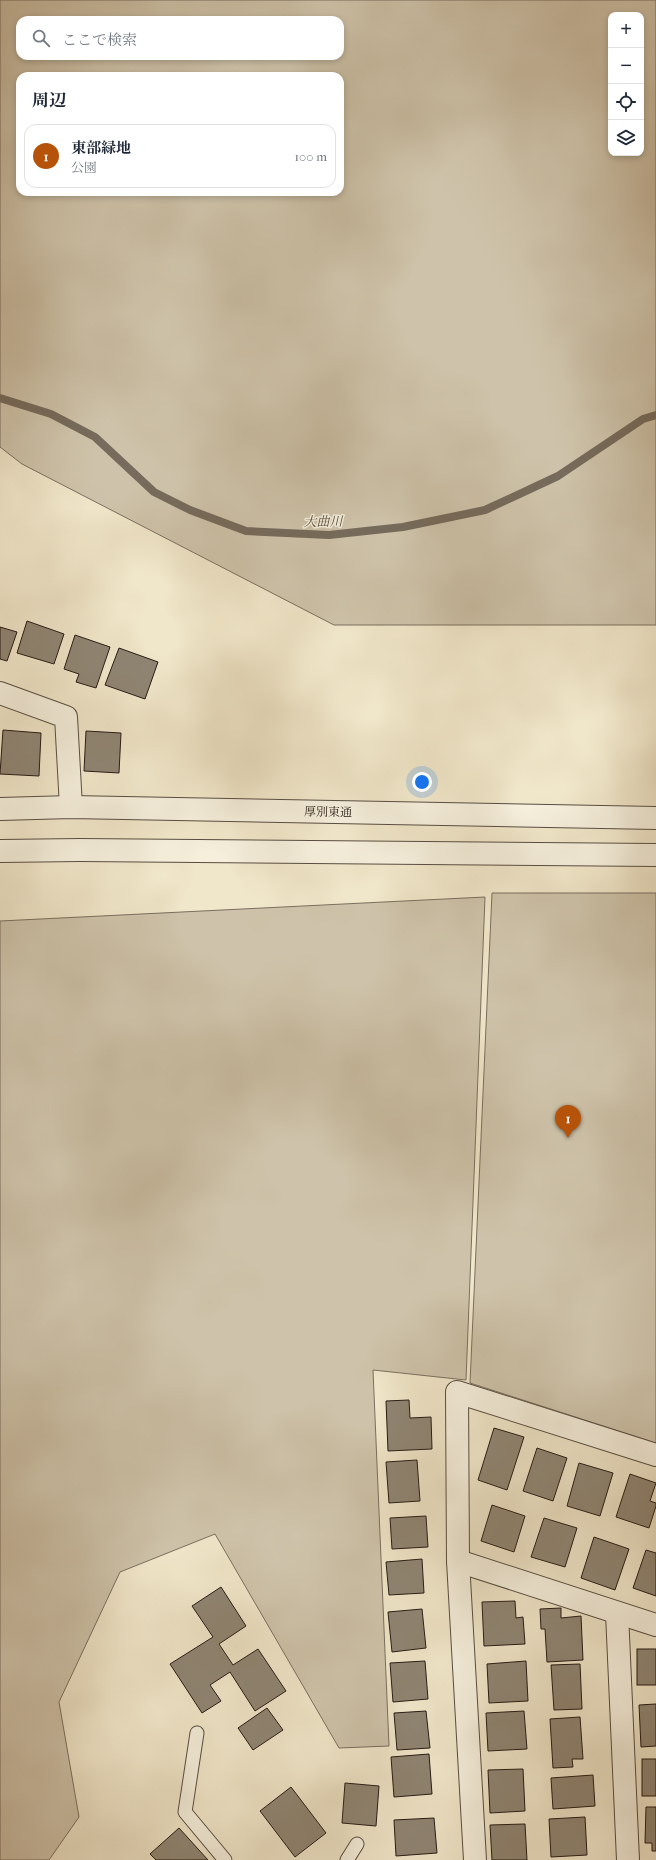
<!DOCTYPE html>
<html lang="ja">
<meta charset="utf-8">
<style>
body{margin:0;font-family:"IM FELL French Canon","Noto Serif JP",serif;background:#f2f2f3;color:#1f2937}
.controls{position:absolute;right:12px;top:12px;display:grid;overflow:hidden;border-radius:8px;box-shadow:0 2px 6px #0003}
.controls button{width:36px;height:36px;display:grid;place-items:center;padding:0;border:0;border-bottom:1px solid #e0e1e3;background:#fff;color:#1f2937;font:20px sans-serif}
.you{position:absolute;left:422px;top:782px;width:14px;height:14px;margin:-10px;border:3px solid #fff;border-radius:50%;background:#1a73e8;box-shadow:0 0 0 6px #1a73e833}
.badge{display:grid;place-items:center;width:26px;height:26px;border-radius:50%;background:#b45309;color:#fff;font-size:13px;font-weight:700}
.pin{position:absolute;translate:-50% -33px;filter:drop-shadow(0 1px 2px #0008)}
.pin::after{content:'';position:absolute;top:21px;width:14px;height:12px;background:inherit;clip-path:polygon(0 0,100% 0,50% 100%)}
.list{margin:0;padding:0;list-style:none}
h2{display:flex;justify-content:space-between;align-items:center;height:52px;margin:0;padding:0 16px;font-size:17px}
h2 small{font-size:13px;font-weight:400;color:#747a83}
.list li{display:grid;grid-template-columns:26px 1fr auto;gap:12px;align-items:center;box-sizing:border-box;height:64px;margin:0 8px 8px;padding:0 8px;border:1px solid #e0e1e3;border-radius:12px}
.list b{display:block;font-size:15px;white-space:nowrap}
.list p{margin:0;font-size:13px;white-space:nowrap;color:#747a83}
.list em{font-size:13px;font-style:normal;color:#747a83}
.icon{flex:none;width:22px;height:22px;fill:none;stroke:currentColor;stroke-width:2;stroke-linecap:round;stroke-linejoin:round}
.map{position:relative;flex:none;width:656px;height:1860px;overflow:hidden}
.search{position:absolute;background:#fff;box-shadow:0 2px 6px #0003;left:16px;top:16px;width:328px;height:44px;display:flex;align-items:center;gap:10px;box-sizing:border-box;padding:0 14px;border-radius:12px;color:#747a83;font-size:15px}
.panel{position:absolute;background:#fff;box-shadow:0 2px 6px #0003;left:16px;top:72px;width:328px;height:124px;border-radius:12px}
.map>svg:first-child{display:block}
</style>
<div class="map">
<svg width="656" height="1860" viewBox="0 0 656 1860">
<rect width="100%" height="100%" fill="#f0e6c9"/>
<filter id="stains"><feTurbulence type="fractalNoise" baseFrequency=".005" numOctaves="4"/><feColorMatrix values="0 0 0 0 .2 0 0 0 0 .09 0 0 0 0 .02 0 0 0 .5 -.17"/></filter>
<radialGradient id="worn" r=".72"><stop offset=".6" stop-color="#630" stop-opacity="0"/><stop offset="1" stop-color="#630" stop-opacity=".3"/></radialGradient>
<g fill="#cec3aa" stroke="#7a6f60" fill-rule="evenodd">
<path d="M 0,0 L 656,0 L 656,625 L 334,625 L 22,464 L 0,447 ZM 611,15 L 641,15 L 641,153 L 611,153 ZM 20,20 L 340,20 L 340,56 L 20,56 ZM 20,76 L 340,76 L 340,192 L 20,192 Z"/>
<path d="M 492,893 L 656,893 L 656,1443 L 470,1383 Z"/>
<path d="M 485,897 L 466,1380 L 373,1370 L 389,1746 L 339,1748 L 215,1534 L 120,1572 L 59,1702 L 79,1817 L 49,1860 L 0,1860 L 0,921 Z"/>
</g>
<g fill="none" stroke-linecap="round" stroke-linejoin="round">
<path stroke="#766b5c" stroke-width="8" d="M 0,398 L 51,414 L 95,437 L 154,492 L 190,510 L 246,531 L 329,535 L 403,527 L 485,510 L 558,476 L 643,419 L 656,415"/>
</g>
<g fill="#8f8573" stroke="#261b15">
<path d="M 27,621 L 64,634 L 54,664 L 17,653 Z"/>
<path d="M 0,627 L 17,632 L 7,661 L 0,659 Z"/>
<path d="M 75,635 L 110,647 L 96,688 L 76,682 L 79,674 L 64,669 Z"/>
<path d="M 119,648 L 158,662 L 145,699 L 105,685 Z"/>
<path d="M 3,730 L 41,733 L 39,776 L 0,774 Z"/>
<path d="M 86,731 L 121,733 L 119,773 L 84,771 Z"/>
<path d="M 409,1400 L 410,1418 L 431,1417 L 432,1449 L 388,1451 L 386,1401 Z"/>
<path d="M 494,1428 L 524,1437 L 507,1490 L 478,1480 Z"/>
<path d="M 537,1448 L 567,1458 L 553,1501 L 523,1491 Z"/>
<path d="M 417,1460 L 420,1501 L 389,1503 L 386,1462 Z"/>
<path d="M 579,1463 L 613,1473 L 600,1516 L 567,1506 Z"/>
<path d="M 630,1474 L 656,1483 L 650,1501 L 656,1503 L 656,1506 L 649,1528 L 616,1517 Z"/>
<path d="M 492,1505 L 525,1516 L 514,1552 L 481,1541 Z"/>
<path d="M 426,1516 L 428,1547 L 392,1549 L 390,1518 Z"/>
<path d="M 544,1518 L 577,1528 L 565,1567 L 531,1557 Z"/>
<path d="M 594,1537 L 629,1549 L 615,1590 L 581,1578 Z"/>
<path d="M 646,1550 L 656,1553 L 656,1596 L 633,1588 Z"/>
<path d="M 422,1559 L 424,1593 L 389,1595 L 386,1562 Z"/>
<path d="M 221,1587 L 246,1626 L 219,1644 L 233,1665 L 258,1649 L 286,1691 L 255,1711 L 230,1672 L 210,1685 L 221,1701 L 202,1713 L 170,1664 L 213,1637 L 192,1606 Z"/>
<path d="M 515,1601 L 516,1618 L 523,1617 L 525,1644 L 484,1646 L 482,1602 Z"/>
<path d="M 561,1608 L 561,1618 L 581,1616 L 583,1660 L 547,1662 L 545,1629 L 541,1629 L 540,1609 Z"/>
<path d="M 422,1609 L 426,1648 L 392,1652 L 388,1612 Z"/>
<rect x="637" y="1649" width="19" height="36"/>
<path d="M 425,1661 L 428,1699 L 393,1702 L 390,1663 Z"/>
<path d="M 526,1661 L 528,1701 L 489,1703 L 487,1664 Z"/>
<path d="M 580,1664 L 582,1709 L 554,1710 L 551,1665 Z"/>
<path d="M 656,1704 L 656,1746 L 641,1747 L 639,1705 Z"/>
<path d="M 267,1708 L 283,1730 L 253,1750 L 238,1728 Z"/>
<path d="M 426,1711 L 430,1748 L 397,1750 L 394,1713 Z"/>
<path d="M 524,1711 L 527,1749 L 488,1751 L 486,1713 Z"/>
<path d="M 580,1717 L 583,1759 L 572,1759 L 573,1767 L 553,1768 L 550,1719 Z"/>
<path d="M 429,1754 L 432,1794 L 394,1797 L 391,1757 Z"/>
<rect x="642" y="1759" width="14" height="37"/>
<path d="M 523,1769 L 525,1811 L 490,1813 L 488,1770 Z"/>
<path d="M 593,1775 L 595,1806 L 553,1809 L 551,1778 Z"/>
<path d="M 345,1783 L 379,1786 L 376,1826 L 342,1823 Z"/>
<path d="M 291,1787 L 326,1833 L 295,1857 L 260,1811 Z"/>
<path d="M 646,1807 L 656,1807 L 656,1851 L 652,1851 L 652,1843 L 645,1843 Z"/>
<path d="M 585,1817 L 587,1855 L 551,1857 L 549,1819 Z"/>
<path d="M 434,1818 L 437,1853 L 396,1856 L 394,1820 Z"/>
<path d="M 525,1824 L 527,1860 L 492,1860 L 490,1825 Z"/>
<path d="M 179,1828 L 208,1860 L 156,1860 L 150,1854 Z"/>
</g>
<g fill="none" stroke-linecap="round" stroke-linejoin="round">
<defs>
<g id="service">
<path d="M 197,1733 L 185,1812 L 225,1860"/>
<path d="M 347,1860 L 357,1844"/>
</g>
<g id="minor">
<path d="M 0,693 L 66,717 L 71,807"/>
<path d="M 458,1561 L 656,1625"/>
<path d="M 617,1613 L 628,1860"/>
<path d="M 475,1860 L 458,1561 L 457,1392 L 656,1455"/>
</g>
<g id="tertiary">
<path d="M 0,809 L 71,807 L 656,818"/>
<path d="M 0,851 L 80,850 L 656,855"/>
</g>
</defs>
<use href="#service" stroke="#584e42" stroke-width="15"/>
<use href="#minor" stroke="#584e42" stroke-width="24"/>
<use href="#tertiary" stroke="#584e42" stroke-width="24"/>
<use href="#service" stroke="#f5efdc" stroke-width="13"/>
<use href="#minor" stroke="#f5efdc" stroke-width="22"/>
<use href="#tertiary" stroke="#f5efdc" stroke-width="22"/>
</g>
<g text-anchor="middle" stroke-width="3" stroke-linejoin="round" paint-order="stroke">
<g font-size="12" fill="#261b15" stroke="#f5efdc">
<text transform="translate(328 812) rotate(1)" y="4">厚別東通</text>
</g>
<g font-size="13" font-style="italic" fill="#5b5145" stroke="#f5efdc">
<text transform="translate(323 521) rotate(-1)" y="5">大曲川</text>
</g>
</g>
<rect width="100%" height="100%" filter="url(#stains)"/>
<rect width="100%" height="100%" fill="url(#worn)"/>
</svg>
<div class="controls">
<button>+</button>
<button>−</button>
<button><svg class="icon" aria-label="locate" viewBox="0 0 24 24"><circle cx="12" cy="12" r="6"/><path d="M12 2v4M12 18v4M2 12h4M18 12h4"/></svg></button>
<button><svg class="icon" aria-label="layers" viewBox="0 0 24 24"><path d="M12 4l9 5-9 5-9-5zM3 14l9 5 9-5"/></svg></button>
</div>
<div class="you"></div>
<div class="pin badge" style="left:568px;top:1138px">1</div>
<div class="search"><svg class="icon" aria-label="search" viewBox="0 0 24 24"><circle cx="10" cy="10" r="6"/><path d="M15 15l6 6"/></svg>ここで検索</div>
<section class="panel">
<h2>周辺<small></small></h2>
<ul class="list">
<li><span class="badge">1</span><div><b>東部緑地</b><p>公園</p></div><em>100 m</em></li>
</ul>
</section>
</div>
